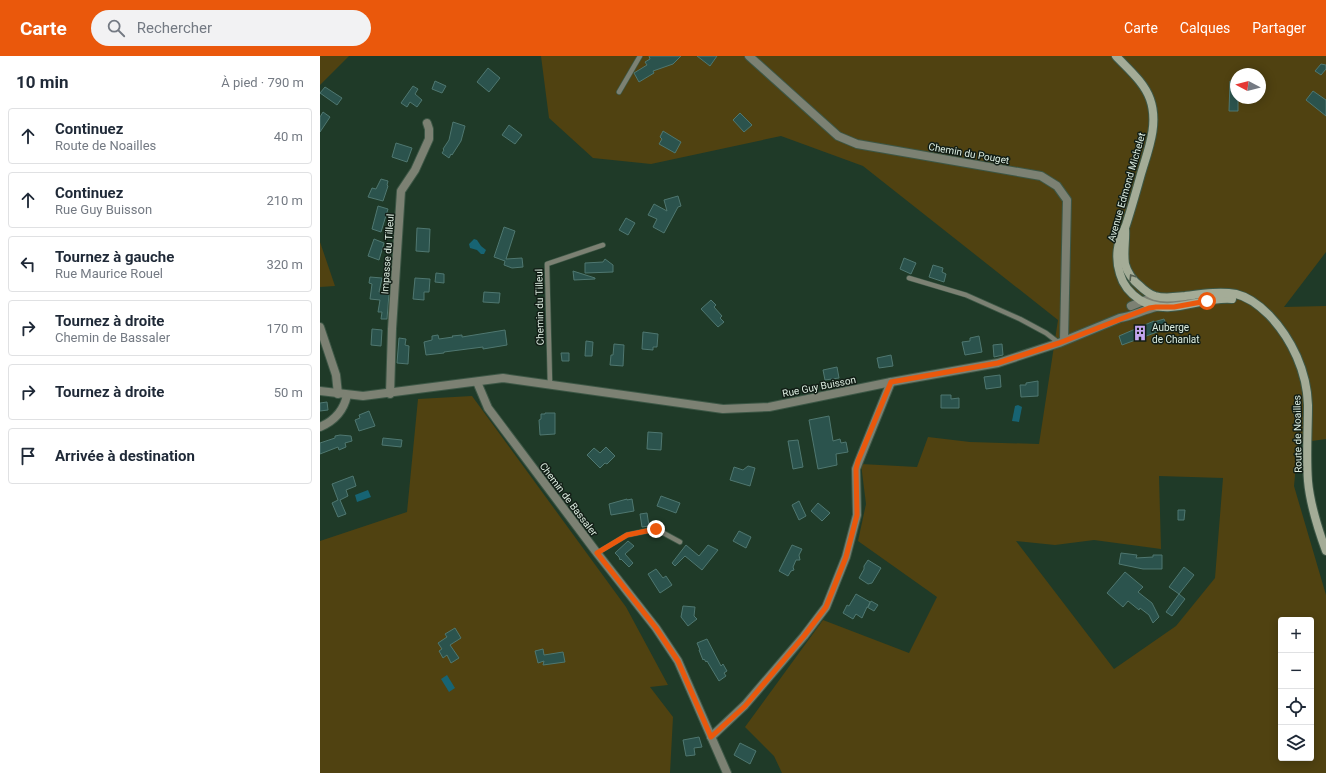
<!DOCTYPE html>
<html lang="fr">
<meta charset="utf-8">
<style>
body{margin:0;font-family:Roboto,sans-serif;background:#f2f2f3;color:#1f2937}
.controls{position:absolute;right:12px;bottom:12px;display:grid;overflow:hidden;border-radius:4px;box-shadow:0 2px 10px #0003}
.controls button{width:36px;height:36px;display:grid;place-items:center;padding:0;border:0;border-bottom:1px solid #e0e1e3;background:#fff;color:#1f2937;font:20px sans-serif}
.compass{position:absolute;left:910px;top:12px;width:36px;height:36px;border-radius:50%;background:#fff;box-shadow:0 2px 10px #0003;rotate:277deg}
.stop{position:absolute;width:12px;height:12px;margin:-9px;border:3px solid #ea580c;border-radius:50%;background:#fff}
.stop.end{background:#ea580c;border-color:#fff;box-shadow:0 1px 4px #0008}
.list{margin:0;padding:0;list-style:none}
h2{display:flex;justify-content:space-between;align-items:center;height:52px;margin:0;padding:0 16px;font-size:17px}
h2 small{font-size:13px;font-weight:400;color:#747a83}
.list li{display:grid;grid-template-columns:26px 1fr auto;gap:12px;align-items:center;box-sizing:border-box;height:56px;margin:0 8px 8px;padding:0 8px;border:1px solid #e0e1e3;border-radius:4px}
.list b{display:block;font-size:15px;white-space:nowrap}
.list p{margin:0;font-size:13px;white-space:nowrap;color:#747a83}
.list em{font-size:13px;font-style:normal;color:#747a83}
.icon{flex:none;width:22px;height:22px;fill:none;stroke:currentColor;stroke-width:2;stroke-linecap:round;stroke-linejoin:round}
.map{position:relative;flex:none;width:1006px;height:717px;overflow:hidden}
header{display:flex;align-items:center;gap:24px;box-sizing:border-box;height:56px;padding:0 20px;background:#ea580c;color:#fff}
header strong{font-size:19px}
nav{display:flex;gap:22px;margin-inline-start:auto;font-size:14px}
.search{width:280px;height:36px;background:#f2f2f3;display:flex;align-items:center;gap:10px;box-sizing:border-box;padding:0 14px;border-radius:22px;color:#747a83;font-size:15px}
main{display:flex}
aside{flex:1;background:#fff}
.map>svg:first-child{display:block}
</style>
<header>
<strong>Carte</strong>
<div class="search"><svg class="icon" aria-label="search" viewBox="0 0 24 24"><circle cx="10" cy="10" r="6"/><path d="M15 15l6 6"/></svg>Rechercher</div>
<nav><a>Carte</a><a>Calques</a><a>Partager</a></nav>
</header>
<main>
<aside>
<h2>10 min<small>À pied · 790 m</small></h2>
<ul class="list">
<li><svg class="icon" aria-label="ahead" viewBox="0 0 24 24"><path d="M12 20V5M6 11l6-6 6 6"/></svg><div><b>Continuez</b><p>Route de Noailles</p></div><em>40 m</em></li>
<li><svg class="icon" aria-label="ahead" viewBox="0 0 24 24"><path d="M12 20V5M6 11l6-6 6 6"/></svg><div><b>Continuez</b><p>Rue Guy Buisson</p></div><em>210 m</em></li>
<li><svg class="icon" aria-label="left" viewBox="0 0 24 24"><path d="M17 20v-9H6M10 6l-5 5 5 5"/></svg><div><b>Tournez à gauche</b><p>Rue Maurice Rouel</p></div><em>320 m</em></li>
<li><svg class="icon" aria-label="right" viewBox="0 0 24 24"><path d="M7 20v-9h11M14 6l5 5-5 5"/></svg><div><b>Tournez à droite</b><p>Chemin de Bassaler</p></div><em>170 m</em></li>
<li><svg class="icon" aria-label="right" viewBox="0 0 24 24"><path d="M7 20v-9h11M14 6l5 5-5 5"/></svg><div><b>Tournez à droite</b></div><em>50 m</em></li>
<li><svg class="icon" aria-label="arrive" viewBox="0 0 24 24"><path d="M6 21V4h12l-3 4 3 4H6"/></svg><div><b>Arrivée à destination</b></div></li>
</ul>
</aside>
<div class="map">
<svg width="1006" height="717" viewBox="0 0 1006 717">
<rect width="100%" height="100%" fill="#1f3a28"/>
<g fill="#504211" fill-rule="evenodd">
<path d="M 0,0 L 29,0 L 0,29 Z"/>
<path d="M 221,0 L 1006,0 L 1006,196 L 964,251 L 1006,250 L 1006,383 L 978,387 L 974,430 L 1006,539 L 1006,717 L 462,717 L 454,700 L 425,671 L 503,564 L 589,597 L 617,541 L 538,485 L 546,448 L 541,408 L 597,411 L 608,381 L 650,386 L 719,388 L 738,264 L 543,110 L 461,80 L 331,108 L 273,102 L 229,62 ZM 916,18 L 940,18 L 940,42 L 916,42 ZM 839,420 L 903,422 L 895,522 L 856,570 L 794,613 L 696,485 L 735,489 L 774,484 L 841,493 ZM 961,564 L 991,564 L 991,702 L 961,702 Z"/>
<path d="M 0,186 L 15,230 L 0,231 Z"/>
<path d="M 152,340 L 306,551 L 348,629 L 330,631 L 353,661 L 350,717 L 0,717 L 0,485 L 87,456 L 98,343 Z"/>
</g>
<g fill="#176473">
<path d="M 154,183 L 157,184 L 161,190 L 166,194 L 164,198 L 161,198 L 157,194 L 150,192 L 149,188 Z"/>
<path d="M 698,349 L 702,351 L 699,366 L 692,365 L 695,350 Z"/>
<path d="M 48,434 L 51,441 L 37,446 L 35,439 Z"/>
<path d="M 127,619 L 135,632 L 129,636 L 121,623 Z"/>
</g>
<g fill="#2b534d" stroke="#4f7770">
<path d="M 329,0 L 361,0 L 353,8 L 333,15 L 334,17 L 319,26 L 314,17 L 327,9 L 325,6 L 330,3 Z"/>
<path d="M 377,0 L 397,0 L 390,10 Z"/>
<path d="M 1001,8 L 1006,9 L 1006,13 L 1001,19 L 995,15 Z"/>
<path d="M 168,12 L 180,22 L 169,36 L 157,26 Z"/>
<path d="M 115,25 L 126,30 L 122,37 L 112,33 Z"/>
<path d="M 910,25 L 916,25 L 916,42 L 918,42 L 918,55 L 909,55 Z"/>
<path d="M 93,30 L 98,33 L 95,38 L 102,44 L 97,51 L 90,46 L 87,51 L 81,47 Z"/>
<path d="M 5,31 L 22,42 L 17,49 L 0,37 Z"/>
<path d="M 993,35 L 1006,44 L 1006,60 L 986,44 Z"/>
<path d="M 3,56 L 10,61 L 0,76 L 0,61 Z"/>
<path d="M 420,57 L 432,69 L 424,76 L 413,64 Z"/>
<path d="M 133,66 L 145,70 L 141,85 L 132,99 L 131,98 L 129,102 L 122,97 L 124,94 L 123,93 L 129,84 Z"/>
<path d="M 189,69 L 202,79 L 195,88 L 182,79 Z"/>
<path d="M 343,75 L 361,86 L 355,97 L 339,88 L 342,83 L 340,81 Z"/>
<path d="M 76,87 L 92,92 L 87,106 L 72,101 Z"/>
<path d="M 61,123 L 68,125 L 67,129 L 68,130 L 63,145 L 48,141 L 52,132 L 56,133 Z"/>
<path d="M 358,140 L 361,150 L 358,151 L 344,177 L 333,171 L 337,163 L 328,159 L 334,148 L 347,155 L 344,144 Z"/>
<path d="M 58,150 L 68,153 L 61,176 L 52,173 Z"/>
<path d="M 306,162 L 315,167 L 308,179 L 299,174 Z"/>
<path d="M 184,171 L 195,175 L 186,203 L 202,202 L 203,211 L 192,212 L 184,209 L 185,205 L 174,201 Z"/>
<path d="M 97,172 L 110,173 L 109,196 L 96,195 Z"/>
<path d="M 54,183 L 64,187 L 59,204 L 48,200 Z"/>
<path d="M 584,202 L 596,207 L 591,218 L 580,213 Z"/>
<path d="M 285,203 L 293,209 L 293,216 L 265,217 L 265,207 L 283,206 Z"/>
<path d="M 613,209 L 623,212 L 622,216 L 626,218 L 624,226 L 609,221 Z"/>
<path d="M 253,215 L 275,222 L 275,223 L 254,224 Z"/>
<path d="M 116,217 L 124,218 L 124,227 L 115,226 Z"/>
<path d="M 50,221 L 62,222 L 59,236 L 69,238 L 67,263 L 61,263 L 62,256 L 58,256 L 60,244 L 50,243 L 52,228 L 49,227 Z"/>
<path d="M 95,222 L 110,223 L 109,236 L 104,236 L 104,244 L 93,243 Z"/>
<path d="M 164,236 L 180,237 L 179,247 L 163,246 Z"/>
<path d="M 391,244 L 396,249 L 394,251 L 402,260 L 400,262 L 404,266 L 398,271 L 381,253 Z"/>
<path d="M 844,263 L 848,272 L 802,289 L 799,280 L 834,265 L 834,266 Z"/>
<path d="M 52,273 L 62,274 L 61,290 L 51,289 Z"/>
<path d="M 185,274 L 187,289 L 163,293 L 163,291 L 124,296 L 124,297 L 106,299 L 104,286 L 112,284 L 112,280 L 118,279 L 119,283 L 133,281 L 132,280 L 142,279 L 142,281 Z"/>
<path d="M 323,276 L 338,278 L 337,291 L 333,291 L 333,294 L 322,293 Z"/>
<path d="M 659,280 L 662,296 L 645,299 L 642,286 L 650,285 L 650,282 Z"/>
<path d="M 79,282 L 86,283 L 85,289 L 89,290 L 88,308 L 77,307 Z"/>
<path d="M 266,285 L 273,286 L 272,300 L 265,300 Z"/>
<path d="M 294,288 L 304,289 L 303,310 L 290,309 L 291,299 L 293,299 Z"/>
<path d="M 682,288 L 683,299 L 674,301 L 673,289 Z"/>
<path d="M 241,297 L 249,297 L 249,305 L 242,305 Z"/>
<path d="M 571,299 L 573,310 L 559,312 L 557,302 Z"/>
<path d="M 517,311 L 519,322 L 505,324 L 503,314 Z"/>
<path d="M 680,319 L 681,331 L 666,333 L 664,321 Z"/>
<path d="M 718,325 L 718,340 L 701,341 L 700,329 L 706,329 L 706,327 Z"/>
<path d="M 621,339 L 631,339 L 631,343 L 639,342 L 639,352 L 621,352 Z"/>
<path d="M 7,346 L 8,354 L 0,355 L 0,347 Z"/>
<path d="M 49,355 L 55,370 L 39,375 L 35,364 L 40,362 L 39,359 Z"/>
<path d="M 225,357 L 235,357 L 235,378 L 220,379 L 219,364 L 221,363 L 221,358 L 225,358 Z"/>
<path d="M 509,360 L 513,385 L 520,383 L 521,387 L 526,386 L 528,396 L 516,398 L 517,409 L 498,413 L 489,364 Z"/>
<path d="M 328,376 L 342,377 L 341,394 L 327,393 Z"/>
<path d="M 20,379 L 31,380 L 32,385 L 25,387 L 26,391 L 19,394 L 18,391 L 0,398 L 0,387 L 15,382 L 15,380 Z"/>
<path d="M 63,382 L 82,384 L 81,391 L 62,389 Z"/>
<path d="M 478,384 L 483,411 L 473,413 L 468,385 Z"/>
<path d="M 286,391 L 295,400 L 287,408 L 285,407 L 280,412 L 267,399 L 274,392 L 280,397 Z"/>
<path d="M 428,410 L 435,412 L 430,430 L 410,424 L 414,411 L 423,414 Z"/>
<path d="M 33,420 L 36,430 L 26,434 L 28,440 L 20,444 L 26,458 L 18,461 L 12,447 L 18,444 L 12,428 Z"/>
<path d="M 341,440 L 360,447 L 356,457 L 337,450 Z"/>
<path d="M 307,443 L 307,444 L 312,443 L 314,455 L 291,459 L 289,448 Z"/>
<path d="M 479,445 L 486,460 L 479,464 L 472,449 Z"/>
<path d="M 498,447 L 510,457 L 502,465 L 491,455 Z"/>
<path d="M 858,454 L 865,454 L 864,464 L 858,464 Z"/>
<path d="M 327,457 L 329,470 L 322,471 L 320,458 Z"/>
<path d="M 419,475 L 431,481 L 426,492 L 413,485 Z"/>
<path d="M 308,485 L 314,490 L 305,498 L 313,507 L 309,511 L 301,503 L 300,504 L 299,501 L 295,497 Z"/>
<path d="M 366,489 L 379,500 L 388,489 L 398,494 L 382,514 L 365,500 L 355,510 L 352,507 Z"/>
<path d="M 472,489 L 482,493 L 479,499 L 480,504 L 476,504 L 473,511 L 474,514 L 471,515 L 468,520 L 459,515 Z"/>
<path d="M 801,497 L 817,499 L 816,502 L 833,501 L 833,499 L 842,499 L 842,513 L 823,513 L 799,508 Z"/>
<path d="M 548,504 L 561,512 L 552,527 L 548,528 L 539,522 L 544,513 L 544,510 Z"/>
<path d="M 864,511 L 874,519 L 859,538 L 849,531 Z"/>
<path d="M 336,513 L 343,522 L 346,520 L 352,529 L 340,537 L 328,518 Z"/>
<path d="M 805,516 L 823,531 L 818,536 L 832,547 L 839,561 L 833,567 L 829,559 L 820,552 L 819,554 L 808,545 L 803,551 L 787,537 Z"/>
<path d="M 536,538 L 550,546 L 548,551 L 551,545 L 558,549 L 554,555 L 547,551 L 542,562 L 536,558 L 533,563 L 523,557 L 527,549 L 529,550 Z"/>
<path d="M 859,538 L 865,543 L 852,560 L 846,556 Z"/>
<path d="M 363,550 L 375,551 L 374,560 L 377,563 L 368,570 L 361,561 Z"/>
<path d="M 135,572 L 141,582 L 130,589 L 139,602 L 131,607 L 127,599 L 123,602 L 119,595 L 122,593 L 118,587 L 127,581 L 125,578 Z"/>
<path d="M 387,583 L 401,610 L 403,608 L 407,615 L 404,617 L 406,620 L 399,625 L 387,605 L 386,606 L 384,603 L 383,604 L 379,594 L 380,594 L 377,587 Z"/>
<path d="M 223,593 L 224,599 L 243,596 L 245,606 L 223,609 L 224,605 L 218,607 L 215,595 Z"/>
<path d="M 379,681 L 382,691 L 374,692 L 375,699 L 366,700 L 363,684 Z"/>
<path d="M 420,687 L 436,695 L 430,708 L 414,699 Z"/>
</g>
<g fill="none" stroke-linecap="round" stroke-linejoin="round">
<defs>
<g id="lane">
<path d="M 299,36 L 320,0"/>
<path d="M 589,222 L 646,239 L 700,263 L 726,277 L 739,287"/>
<path d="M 230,328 L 227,208 L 283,189"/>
<path d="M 277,497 L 307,479 L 336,473 L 360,486"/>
</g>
<g id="street">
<path d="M 429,0 L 518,80 L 537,88 L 721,120 L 737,130 L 747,144 L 744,284"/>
<path d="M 811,250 L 826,244 L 851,246 L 871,242"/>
<path d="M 0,271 L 16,319 L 18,338"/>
<path d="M 157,326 L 168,352 L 277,497 L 336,572 L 358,605 L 407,717"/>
<path d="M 0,335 L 43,340 L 183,322 L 403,353 L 449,351 L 571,326 L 678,307 L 739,287 L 800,262 C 813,260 823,254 836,251"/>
<path d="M 70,338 L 72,273 L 81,135 L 95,114 L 109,83 L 109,73 L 107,67"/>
<path d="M 0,371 C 14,365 24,354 27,339"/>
<path d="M 391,681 L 425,649 L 484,580 L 506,551 L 526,501 L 537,459 L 536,413 L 539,405 L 571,326"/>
</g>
<g id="secondary">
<path d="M 796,0 C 808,13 824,26 830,43 C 839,68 828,94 821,118 C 816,136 811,154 805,172 C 797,185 795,203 800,218 C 803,229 811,238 820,244 C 850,262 881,240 912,243"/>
<path d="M 805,172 C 806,184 803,195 805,208 C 807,216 813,225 820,230 C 824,234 829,238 835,240 C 845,243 855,241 865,240 C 881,238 900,235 916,238 C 929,241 940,250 949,259 C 972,283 987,316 988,349 C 988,374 986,399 988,425 C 990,448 998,473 1006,495"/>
</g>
</defs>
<use href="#lane" stroke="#3d5746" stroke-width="6"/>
<use href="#street" stroke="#3d5746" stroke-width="10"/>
<use href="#secondary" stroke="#3d5746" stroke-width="10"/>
<use href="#lane" stroke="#7c8173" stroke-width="4.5"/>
<use href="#street" stroke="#7c8173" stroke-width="8"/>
<use href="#secondary" stroke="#a4ac97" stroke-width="8"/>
</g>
<defs><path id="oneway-chevron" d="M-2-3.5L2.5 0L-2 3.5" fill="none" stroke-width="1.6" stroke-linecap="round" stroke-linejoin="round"/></defs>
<use stroke="#545e50" href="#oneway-chevron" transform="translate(812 221) rotate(-122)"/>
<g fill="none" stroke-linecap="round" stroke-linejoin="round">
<path stroke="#ea580c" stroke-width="5" d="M 336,473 L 307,479 L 277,497 L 336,572 L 358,605 L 391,681 L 425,650 L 484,580 L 506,551 L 526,501 L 537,459 L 536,413 L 538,405 L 571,326 L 678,307 L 739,287 L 829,252 L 836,251 L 854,251 L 887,245"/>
</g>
<defs>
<symbol id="building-bare" viewBox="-9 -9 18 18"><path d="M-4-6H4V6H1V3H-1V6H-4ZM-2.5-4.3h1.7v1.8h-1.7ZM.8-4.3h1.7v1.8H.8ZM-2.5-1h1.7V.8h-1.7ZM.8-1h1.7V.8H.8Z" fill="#c5a6f0" stroke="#121e16" stroke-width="2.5" paint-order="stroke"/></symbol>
</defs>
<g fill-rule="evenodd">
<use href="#building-bare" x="809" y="266" width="22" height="22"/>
</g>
<g text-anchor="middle" stroke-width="3" stroke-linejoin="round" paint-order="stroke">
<g font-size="10" fill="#ddede1" stroke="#121e16">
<text transform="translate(649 97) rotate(10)" y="4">Chemin du Pouget</text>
<text transform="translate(806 131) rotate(-74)" y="4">Avenue Edmond Michelet</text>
<text transform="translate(67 198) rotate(-86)" y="4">Impasse du Tilleul</text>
<text transform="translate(219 251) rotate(-91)" y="4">Chemin du Tilleul</text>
<text transform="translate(499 330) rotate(-11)" y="4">Rue Guy Buisson</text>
<text transform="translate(977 378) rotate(-91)" y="4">Route de Noailles</text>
<text transform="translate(249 443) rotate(53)" y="4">Chemin de Bassaler</text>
</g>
<g font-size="10" fill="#ddede1" stroke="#121e16" text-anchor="start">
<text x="832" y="275">Auberge<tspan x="832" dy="12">de Chanlat</tspan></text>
</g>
</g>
</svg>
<div class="controls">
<button>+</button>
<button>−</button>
<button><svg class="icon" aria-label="locate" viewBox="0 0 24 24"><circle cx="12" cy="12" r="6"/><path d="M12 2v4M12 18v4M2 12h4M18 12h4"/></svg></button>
<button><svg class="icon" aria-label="layers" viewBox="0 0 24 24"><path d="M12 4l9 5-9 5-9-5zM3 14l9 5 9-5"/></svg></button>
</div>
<svg class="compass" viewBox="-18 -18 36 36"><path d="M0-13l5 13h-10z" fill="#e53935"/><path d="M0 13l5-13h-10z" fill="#747a83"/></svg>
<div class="stop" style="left:887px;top:245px"></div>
<div class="stop end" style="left:336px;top:473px"></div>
</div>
</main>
